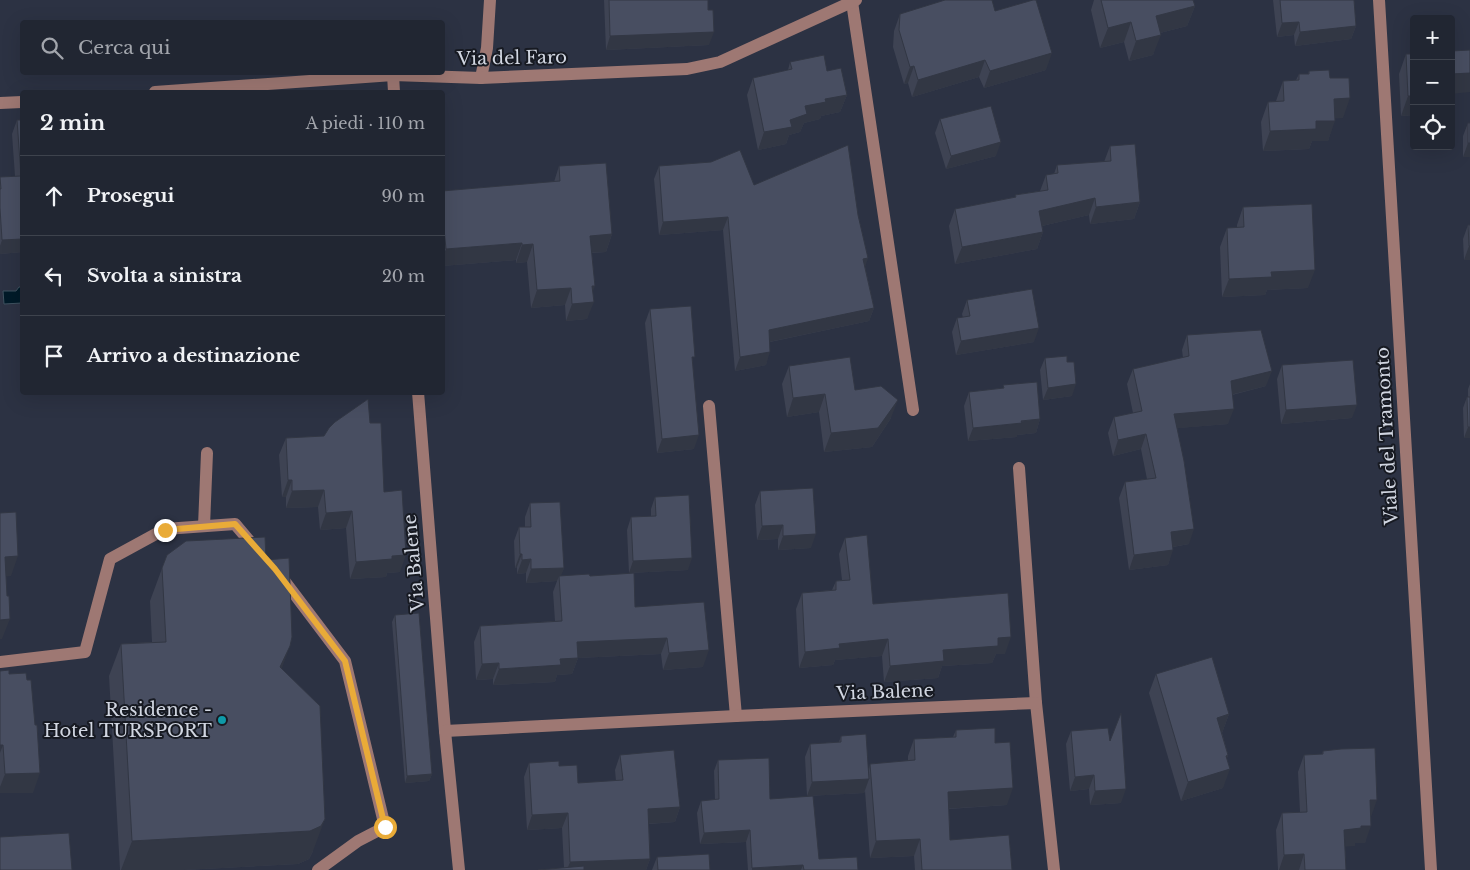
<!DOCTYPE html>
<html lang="it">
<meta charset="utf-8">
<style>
body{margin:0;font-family:"Libre Baskerville",serif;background:#2d323e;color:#f1f3f6}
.controls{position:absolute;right:15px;top:15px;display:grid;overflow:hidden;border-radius:5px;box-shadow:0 5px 20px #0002}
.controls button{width:45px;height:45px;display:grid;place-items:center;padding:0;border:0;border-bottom:1px solid #3e434d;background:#212632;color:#f1f3f6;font:25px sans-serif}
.stop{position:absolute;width:15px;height:15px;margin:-11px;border:4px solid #e9ab38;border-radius:50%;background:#fff}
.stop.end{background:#e9ab38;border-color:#fff;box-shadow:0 1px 5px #0008}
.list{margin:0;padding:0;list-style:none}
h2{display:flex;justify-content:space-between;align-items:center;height:65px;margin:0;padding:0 20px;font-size:21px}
h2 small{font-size:16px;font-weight:400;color:#a2a5ac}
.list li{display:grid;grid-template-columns:32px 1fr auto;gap:15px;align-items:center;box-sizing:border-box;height:80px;padding:0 20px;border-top:1px solid #3e434d}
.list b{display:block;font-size:19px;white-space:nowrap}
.list em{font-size:16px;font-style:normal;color:#a2a5ac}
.icon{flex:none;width:28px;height:28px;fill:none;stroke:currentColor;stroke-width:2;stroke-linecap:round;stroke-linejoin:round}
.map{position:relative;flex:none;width:1470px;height:870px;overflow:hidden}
.search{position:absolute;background:#212632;box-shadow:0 5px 20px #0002;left:20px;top:20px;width:425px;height:55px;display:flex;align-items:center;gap:12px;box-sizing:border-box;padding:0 18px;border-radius:5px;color:#a2a5ac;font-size:19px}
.panel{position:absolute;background:#212632;box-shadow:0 5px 20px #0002;left:20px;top:90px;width:425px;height:305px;border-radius:5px}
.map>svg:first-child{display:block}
</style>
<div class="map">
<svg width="1470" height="870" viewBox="0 0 1470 870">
<rect width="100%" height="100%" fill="#2c3243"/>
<path fill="#011a28" stroke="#3f5260" d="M 19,287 L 22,287 L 22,303 L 4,304 L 3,291 L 16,291 Z"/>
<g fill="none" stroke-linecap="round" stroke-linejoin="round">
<g stroke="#9e7873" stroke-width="12">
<path d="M 1379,0 L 1431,870"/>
<path d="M 852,2 L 913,410"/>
<path d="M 393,75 L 394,92"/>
<path d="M 481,78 L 487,48 L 490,0"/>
<path d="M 155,92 L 393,75 L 481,78 L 687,69 L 720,62 L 856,0"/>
<path d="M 0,103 L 22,102"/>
<path d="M 418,392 L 445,731 L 459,870"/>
<path d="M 709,406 L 736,716"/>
<path d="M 1019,468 L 1036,703 L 1054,870"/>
<path d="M 204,526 L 207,453"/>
<path d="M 280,575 L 345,661 L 385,827 L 358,841 L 318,870"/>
<path d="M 0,662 L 85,652 L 110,559 L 165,529 L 235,524 L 258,551"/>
<path d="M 445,731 L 736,716 L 1036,703"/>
</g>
</g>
<g fill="#3e4353">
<path d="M 604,0 L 708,0 L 709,45 L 606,50 Z"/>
<path d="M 1094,0 L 1193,0 L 1195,6 L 1187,26 L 1160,33 L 1153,55 L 1129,61 L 1124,42 L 1100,48 L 1091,10 Z"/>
<path d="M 1273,0 L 1354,0 L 1356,26 L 1351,39 L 1295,46 L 1294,35 L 1277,37 Z"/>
<path d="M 995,11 L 1046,70 L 984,88 L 979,77 L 912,97 L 908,83 L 904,84 L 893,47 L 894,31 L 900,14 Z"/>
<path d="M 1406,54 L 1414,115 L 1401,116 L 1399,74 Z"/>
<path d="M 790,62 L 827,71 L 847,95 L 840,112 L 821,116 L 820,119 L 804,123 L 800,132 L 789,135 L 786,144 L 758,150 L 747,95 L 753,78 L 788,70 Z"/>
<path d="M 1309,71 L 1330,78 L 1343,118 L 1335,118 L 1328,141 L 1312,141 L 1309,149 L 1263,151 L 1261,122 L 1268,102 L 1276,101 L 1283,81 L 1296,80 L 1299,74 L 1308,74 Z"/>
<path d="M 940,119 L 996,156 L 946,169 L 935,133 Z"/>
<path d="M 17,120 L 22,120 L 22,252 L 0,254 L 0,178 L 15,176 L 12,134 Z"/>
<path d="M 1468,123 L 1470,123 L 1470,157 L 1463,157 L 1463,136 Z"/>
<path d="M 1110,146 L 1140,202 L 1134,219 L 1090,224 L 1089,215 L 1042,226 L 1043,232 L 1037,249 L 955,264 L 949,226 L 955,209 L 1015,197 L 1015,195 L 1040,191 L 1046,175 L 1054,174 L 1057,165 L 1104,162 Z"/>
<path d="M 559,166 L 612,234 L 606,252 L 592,253 L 593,292 L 587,319 L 566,321 L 565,305 L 531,308 L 527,262 L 516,263 L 516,260 L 442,266 L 442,191 L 554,182 Z"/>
<path d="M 659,166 L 754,185 L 865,267 L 874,308 L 869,321 L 770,342 L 766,365 L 735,371 L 723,230 L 659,235 L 654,179 Z"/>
<path d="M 1243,207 L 1308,288 L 1267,290 L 1265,295 L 1222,297 L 1220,247 L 1227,228 L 1237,228 L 1237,225 Z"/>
<path d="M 1468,225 L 1470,260 L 1464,260 L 1463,239 Z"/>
<path d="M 967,300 L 1034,342 L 956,355 L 952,332 L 957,318 L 963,318 L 962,314 Z"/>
<path d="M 650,309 L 693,362 L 694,449 L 657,453 L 645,323 Z"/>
<path d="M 1187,335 L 1266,386 L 1232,395 L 1228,424 L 1177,428 L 1189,544 L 1173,547 L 1168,565 L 1129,570 L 1119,498 L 1125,482 L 1147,479 L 1141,449 L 1113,456 L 1108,433 L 1114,417 L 1133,413 L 1127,384 L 1133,369 L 1183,358 L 1182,350 Z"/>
<path d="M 1045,358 L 1072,396 L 1043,400 L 1040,370 Z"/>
<path d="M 1282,365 L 1352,418 L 1281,424 L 1277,379 Z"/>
<path d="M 789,366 L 855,390 L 891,418 L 872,447 L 824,452 L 819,412 L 787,417 L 782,384 Z"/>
<path d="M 1470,384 L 1470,438 L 1464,438 L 1463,408 L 1467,397 L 1468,397 L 1468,389 Z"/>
<path d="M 1003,385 L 1040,419 L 1036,433 L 1017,435 L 1017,437 L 968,441 L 964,406 L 969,392 L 1003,388 Z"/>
<path d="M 370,423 L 400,572 L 387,573 L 386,577 L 350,579 L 346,528 L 320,530 L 318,507 L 286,508 L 286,497 L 282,497 L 279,455 L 286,438 L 324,436 Z"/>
<path d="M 760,491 L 811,548 L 778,550 L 778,539 L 757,540 L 755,505 Z"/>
<path d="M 655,497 L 688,570 L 629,573 L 627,530 L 631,517 L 651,516 L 651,509 Z"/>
<path d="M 530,503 L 564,568 L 560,576 L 590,576 L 635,607 L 703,667 L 663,670 L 661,654 L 578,658 L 572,674 L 557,675 L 555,682 L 493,685 L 493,679 L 476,680 L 474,642 L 480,626 L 555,621 L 553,592 L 557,581 L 526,583 L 526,573 L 517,574 L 517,567 L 515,568 L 514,541 L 519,527 L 525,527 L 525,517 Z"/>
<path d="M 845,538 L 873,604 L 1005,654 L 996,654 L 992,663 L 942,666 L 938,678 L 884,682 L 882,656 L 835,660 L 833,665 L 799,668 L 796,609 L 802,593 L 832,590 L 836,581 L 842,580 L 839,554 Z"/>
<path d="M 167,555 L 266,560 L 282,669 L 313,851 L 309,859 L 298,864 L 184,870 L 120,870 L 109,676 L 121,644 L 152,642 L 150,601 Z"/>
<path d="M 395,615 L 432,774 L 429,781 L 405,783 L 392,622 Z"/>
<path d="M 0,671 L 9,674 L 33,793 L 0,793 Z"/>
<path d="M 1156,674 L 1229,714 L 1222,733 L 1228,755 L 1227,758 L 1223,788 L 1181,801 L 1149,693 Z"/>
<path d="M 956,730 L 995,743 L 1007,805 L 949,809 L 950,840 L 1012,870 L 915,870 L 914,856 L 870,858 L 865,791 L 864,793 L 807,796 L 805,757 L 810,744 L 839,742 L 841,736 L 869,769 L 870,764 L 908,761 L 908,756 L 914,739 L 953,737 Z"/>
<path d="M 1071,731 L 1121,803 L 1090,805 L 1089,789 L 1070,791 L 1066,744 Z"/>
<path d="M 1323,751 L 1371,817 L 1365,843 L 1355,843 L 1355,846 L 1345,846 L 1346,870 L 1278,870 L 1276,830 L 1282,813 L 1300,812 L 1298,772 L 1304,755 L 1322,754 Z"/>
<path d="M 620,755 L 680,807 L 675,822 L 649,824 L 650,859 L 646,870 L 538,870 L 564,868 L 562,828 L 527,830 L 524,777 L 529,763 L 559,766 L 578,783 L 616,781 L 615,770 Z"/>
<path d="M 718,760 L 770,799 L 819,859 L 858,870 L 748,870 L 746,842 L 700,844 L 697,813 L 701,801 L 715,800 L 714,771 Z"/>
<path d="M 657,857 L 710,870 L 652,870 Z"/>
</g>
<g fill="#323744">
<path d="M 1195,6 L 1187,26 L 1148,36 L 1156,16 Z"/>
<path d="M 1131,22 L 1124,42 L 1100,48 L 1108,28 Z"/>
<path d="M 1299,22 L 1294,35 L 1277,37 L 1282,23 Z"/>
<path d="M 1356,26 L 1351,39 L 1295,46 L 1300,32 Z"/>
<path d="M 714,32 L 709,45 L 606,50 L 610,36 Z"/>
<path d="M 1161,35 L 1153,55 L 1129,61 L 1136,41 Z"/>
<path d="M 1052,53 L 1046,70 L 984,88 L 990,71 Z"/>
<path d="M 985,60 L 979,77 L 912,97 L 918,80 Z"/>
<path d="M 914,66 L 908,83 L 904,84 L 910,67 Z"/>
<path d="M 1470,73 L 1470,92 L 1451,94 L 1451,74 Z"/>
<path d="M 847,95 L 840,112 L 821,116 L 820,119 L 804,123 L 800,132 L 789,135 L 786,144 L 758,150 L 764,132 L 790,120 L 805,106 L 825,99 Z"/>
<path d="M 1408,96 L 1414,96 L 1414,115 L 1401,116 Z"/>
<path d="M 1350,98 L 1343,118 L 1327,119 L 1334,99 Z"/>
<path d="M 1316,121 L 1335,121 L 1328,141 L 1312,141 L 1309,149 L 1263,151 L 1270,131 Z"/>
<path d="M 1001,142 L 996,156 L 946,169 L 951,156 Z"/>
<path d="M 1468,143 L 1470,143 L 1470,157 L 1463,157 Z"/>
<path d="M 1095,198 L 1089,215 L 1033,228 L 1039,211 Z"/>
<path d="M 1140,202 L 1134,219 L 1090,224 L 1096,207 Z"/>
<path d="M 728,217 L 723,230 L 659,235 L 663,222 Z"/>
<path d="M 1043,232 L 1037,249 L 955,264 L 962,247 Z"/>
<path d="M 612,234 L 606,252 L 584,253 L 590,236 Z"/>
<path d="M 22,239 L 22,252 L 0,254 L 0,246 L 2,240 Z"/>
<path d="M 522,243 L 516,260 L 442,266 L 442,259 L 446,249 Z"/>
<path d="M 533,244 L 527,262 L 516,263 L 522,245 Z"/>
<path d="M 1469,246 L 1470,246 L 1470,260 L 1464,260 Z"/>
<path d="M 868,258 L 864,271 L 863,259 Z"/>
<path d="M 1315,270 L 1308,288 L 1267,290 L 1265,295 L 1222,297 L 1229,279 L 1271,272 Z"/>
<path d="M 592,286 L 595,286 L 589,302 L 594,302 L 587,319 L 566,321 L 572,304 Z"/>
<path d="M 571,288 L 565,305 L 531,308 L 537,290 Z"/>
<path d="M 874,308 L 869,321 L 764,343 L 769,330 Z"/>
<path d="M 1039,328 L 1034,342 L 956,355 L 961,341 Z"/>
<path d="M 770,352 L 766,365 L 735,371 L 740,357 Z"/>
<path d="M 1272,371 L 1266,386 L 1226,396 L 1231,381 Z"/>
<path d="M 1076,384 L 1072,396 L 1043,400 L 1048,388 Z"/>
<path d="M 825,394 L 819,412 L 787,417 L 793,398 Z"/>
<path d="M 898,400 L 891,418 L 872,447 L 824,452 L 831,433 Z"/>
<path d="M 1357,405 L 1352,418 L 1281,424 L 1286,410 Z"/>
<path d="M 1234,409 L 1228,424 L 1168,429 L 1174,414 Z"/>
<path d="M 1040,419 L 1036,433 L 1017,435 L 1017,437 L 968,441 L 973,428 Z"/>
<path d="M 1468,427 L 1470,427 L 1470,438 L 1464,438 Z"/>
<path d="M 1146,434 L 1141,449 L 1113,456 L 1118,440 Z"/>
<path d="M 699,435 L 694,449 L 657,453 L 662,439 Z"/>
<path d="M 288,480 L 292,480 L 286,497 L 282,497 Z"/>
<path d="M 324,490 L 318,507 L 286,508 L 292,491 Z"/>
<path d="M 352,511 L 346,528 L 320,530 L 326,513 Z"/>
<path d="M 783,525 L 778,539 L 757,540 L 762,526 Z"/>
<path d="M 1194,529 L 1189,544 L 1166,548 L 1171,532 Z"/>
<path d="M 816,534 L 811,548 L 778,550 L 783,536 Z"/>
<path d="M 1173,550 L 1168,565 L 1129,570 L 1134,555 Z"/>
<path d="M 520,554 L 522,554 L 517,567 L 515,568 Z"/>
<path d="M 406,555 L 400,572 L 387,573 L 386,577 L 350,579 L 356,562 L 392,556 Z"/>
<path d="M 18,556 L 11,576 L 0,577 L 5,557 Z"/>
<path d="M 692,558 L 688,570 L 629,573 L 633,561 Z"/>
<path d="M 531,559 L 526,573 L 517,574 L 522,560 Z"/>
<path d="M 564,568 L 560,578 L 559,576 L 557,581 L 526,583 L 531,569 Z"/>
<path d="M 10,619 L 2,639 L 0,639 L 0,620 Z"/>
<path d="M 1011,637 L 1005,654 L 996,654 L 992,663 L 942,666 L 938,678 L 884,682 L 890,666 L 943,650 L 998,638 Z"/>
<path d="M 667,638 L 661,654 L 578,658 L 572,674 L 557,675 L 555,682 L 493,685 L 499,669 L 560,659 L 577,642 Z"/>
<path d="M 888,639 L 882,656 L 835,660 L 833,665 L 799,668 L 805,652 L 839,644 Z"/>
<path d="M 290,646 L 278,679 L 280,667 Z"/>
<path d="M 709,650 L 703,667 L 663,670 L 669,653 Z"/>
<path d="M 499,663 L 493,679 L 476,680 L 482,664 Z"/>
<path d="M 1229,714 L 1222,733 L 1210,737 L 1217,718 Z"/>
<path d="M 0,745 L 3,745 L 0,753 Z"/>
<path d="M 1228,755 L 1222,771 L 1230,769 L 1223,788 L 1181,801 L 1188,782 Z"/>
<path d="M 40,773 L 33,793 L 0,793 L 0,787 L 5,774 Z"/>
<path d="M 432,774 L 429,781 L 405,783 L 407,776 Z"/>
<path d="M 1094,775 L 1089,789 L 1070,791 L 1075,777 Z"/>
<path d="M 869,779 L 864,793 L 807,796 L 812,782 Z"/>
<path d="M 1013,788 L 1007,805 L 942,809 L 948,792 Z"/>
<path d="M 1126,789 L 1121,803 L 1090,805 L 1095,791 Z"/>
<path d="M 1370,800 L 1377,800 L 1371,817 Z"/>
<path d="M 680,807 L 675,822 L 643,824 L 648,809 Z"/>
<path d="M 568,813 L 562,828 L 527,830 L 532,815 Z"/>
<path d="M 325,819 L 313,851 L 309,859 L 298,864 L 184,870 L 121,870 L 132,841 Z"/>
<path d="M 1361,826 L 1371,826 L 1365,843 L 1355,843 L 1355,846 L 1338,847 L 1344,830 Z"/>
<path d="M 750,830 L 746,842 L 700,844 L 704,833 Z"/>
<path d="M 920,839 L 914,856 L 870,858 L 876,841 Z"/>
<path d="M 1304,854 L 1299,870 L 1279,870 L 1284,855 Z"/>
<path d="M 650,859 L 646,870 L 567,870 L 570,862 Z"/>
<path d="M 803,865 L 801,870 L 752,870 L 752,868 Z"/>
</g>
<g fill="#484e61" stroke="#323744">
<path d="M 609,0 L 708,0 L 708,10 L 713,10 L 714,32 L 610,36 Z"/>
<path d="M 945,0 L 992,0 L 995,11 L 1033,0 L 1036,0 L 1052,53 L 990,71 L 985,60 L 918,80 L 914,66 L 910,67 L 899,30 L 900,14 Z"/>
<path d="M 1101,0 L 1193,0 L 1195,6 L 1156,16 L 1161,35 L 1136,41 L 1131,22 L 1108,28 Z"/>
<path d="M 1280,0 L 1354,0 L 1356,26 L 1300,32 L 1299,22 L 1282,23 Z"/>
<path d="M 1470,50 L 1470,73 L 1451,74 L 1451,51 Z"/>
<path d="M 1406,54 L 1414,54 L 1414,96 L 1408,96 Z"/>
<path d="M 824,55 L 827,71 L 841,68 L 847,95 L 825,99 L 826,102 L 805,106 L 807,114 L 790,120 L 792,127 L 764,132 L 753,78 L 792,69 L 790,62 Z"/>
<path d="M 1329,70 L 1330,78 L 1349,78 L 1350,98 L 1334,99 L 1335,121 L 1316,121 L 1316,129 L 1270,131 L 1268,102 L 1284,101 L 1283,81 L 1299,80 L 1299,74 L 1309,74 L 1309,71 Z"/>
<path d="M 991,106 L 1001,142 L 951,156 L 940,119 Z"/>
<path d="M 17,120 L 22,120 L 22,239 L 2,240 L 0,208 L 0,189 L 1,189 L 0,177 L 21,176 Z"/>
<rect x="1468" y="123" width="2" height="20"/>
<path d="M 1135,144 L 1140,202 L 1096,207 L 1095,198 L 1039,211 L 1043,232 L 962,247 L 955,209 L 1016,197 L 1015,195 L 1048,190 L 1046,175 L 1058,173 L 1057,165 L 1111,161 L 1110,146 Z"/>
<path d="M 848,145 L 858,215 L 868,258 L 863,259 L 874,308 L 769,330 L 770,352 L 740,357 L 728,217 L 663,222 L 659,166 L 711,162 L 740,150 L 754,185 Z"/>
<path d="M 606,163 L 612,234 L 590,236 L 595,286 L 592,286 L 594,302 L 572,304 L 571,288 L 537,290 L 533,244 L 522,245 L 522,243 L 446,249 L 442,209 L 442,191 L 560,181 L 559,166 Z"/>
<path d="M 1312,204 L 1315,270 L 1271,272 L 1272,277 L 1229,279 L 1227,228 L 1244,227 L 1243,207 Z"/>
<path d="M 1468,225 L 1470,225 L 1470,246 L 1469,246 Z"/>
<path d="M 1032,289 L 1039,328 L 961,341 L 957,318 L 970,316 L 967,300 Z"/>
<path d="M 691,306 L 695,357 L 692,357 L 699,435 L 662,439 L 650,309 Z"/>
<path d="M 1261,330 L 1272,371 L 1231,381 L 1234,409 L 1174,414 L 1184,461 L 1194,529 L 1171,532 L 1173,550 L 1134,555 L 1125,482 L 1156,478 L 1146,434 L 1118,440 L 1114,417 L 1142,411 L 1133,369 L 1189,356 L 1187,335 Z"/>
<path d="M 1067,356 L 1067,362 L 1074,362 L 1076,384 L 1048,388 L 1045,358 Z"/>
<path d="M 850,357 L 855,390 L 881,386 L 898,400 L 878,428 L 831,433 L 825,394 L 793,398 L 789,366 Z"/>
<path d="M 1353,360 L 1357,405 L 1286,410 L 1282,365 Z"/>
<path d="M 1037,382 L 1040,419 L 1021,421 L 1022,423 L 973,428 L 969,392 L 1004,388 L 1003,385 Z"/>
<path d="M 1467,397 L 1470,397 L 1470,427 L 1468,427 Z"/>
<path d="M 368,399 L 370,423 L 381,423 L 384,492 L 402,490 L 406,555 L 392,556 L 392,559 L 356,562 L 352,511 L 326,513 L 324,490 L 292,491 L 292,480 L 288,480 L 286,438 L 324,436 L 329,428 L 335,422 Z"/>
<path d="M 813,488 L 816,534 L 783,536 L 783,525 L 762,526 L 760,491 Z"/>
<path d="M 689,495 L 692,558 L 633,561 L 631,517 L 656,516 L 655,497 Z"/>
<path d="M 560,502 L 564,568 L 531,569 L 531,559 L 522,560 L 522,554 L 520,554 L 519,527 L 531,527 L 530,503 Z"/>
<path d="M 16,512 L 18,556 L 5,557 L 7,596 L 9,596 L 10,619 L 0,620 L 0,513 Z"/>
<path d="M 867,535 L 873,604 L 1008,593 L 1011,637 L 998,638 L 998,646 L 943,650 L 944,661 L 890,666 L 888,639 L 839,644 L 840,648 L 805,652 L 802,593 L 836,590 L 836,581 L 850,580 L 845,538 Z"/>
<path d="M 265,537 L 266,560 L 289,558 L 292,637 L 290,646 L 280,667 L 320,706 L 325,819 L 321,826 L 310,831 L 132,841 L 121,644 L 166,642 L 162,568 L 167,555 L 186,541 Z"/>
<path d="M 634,573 L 635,607 L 704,602 L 709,650 L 669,653 L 667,638 L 577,642 L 578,658 L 560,659 L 561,665 L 499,669 L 499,663 L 482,664 L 480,626 L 562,621 L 559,576 L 589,574 L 590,576 Z"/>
<path d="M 419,613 L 432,774 L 407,776 L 395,615 Z"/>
<path d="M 1212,657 L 1229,714 L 1217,718 L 1228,755 L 1226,756 L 1230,769 L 1188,782 L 1156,674 Z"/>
<path d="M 9,670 L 9,674 L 26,673 L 27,680 L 31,680 L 35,725 L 37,725 L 40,773 L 5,774 L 3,745 L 0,745 L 0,671 Z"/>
<path d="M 1121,713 L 1126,789 L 1095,791 L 1094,775 L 1075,777 L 1071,731 L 1108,728 L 1110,741 Z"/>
<path d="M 995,728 L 995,743 L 1010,742 L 1013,788 L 948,792 L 950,840 L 1009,835 L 1012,870 L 922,870 L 920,839 L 876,841 L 870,764 L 915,760 L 914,739 L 956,737 L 956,730 Z"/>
<path d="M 866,734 L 869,779 L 812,782 L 810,744 L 841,742 L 841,736 Z"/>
<path d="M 1375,748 L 1377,800 L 1370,800 L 1371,826 L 1361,826 L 1361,828 L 1344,830 L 1346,870 L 1305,870 L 1304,854 L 1284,855 L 1282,813 L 1307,812 L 1304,755 L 1323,754 L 1323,751 L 1341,749 Z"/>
<path d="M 674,750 L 680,807 L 648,809 L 650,859 L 570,862 L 568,813 L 532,815 L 529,763 L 559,761 L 559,766 L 577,765 L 578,783 L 623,780 L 620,755 Z"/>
<path d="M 769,758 L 770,799 L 813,796 L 819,859 L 857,857 L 858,870 L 804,870 L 803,865 L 752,868 L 750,830 L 704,833 L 701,801 L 719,799 L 718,760 Z"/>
<path d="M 69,833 L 72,870 L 0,870 L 0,837 Z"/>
<path d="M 709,854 L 710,870 L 658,870 L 657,857 Z"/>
<path d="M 584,866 L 584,870 L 538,870 Z"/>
</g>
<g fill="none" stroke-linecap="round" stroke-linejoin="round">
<path stroke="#e9ab38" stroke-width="6" d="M 165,530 L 235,524 L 275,569 L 345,661 L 385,827"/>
</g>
<circle fill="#0f9aa8" stroke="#171a22" stroke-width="2" cx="222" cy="720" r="5"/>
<g text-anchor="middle" stroke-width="4" stroke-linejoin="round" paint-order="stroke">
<g font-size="18" fill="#d1d6e1" stroke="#171a22">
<text transform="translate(512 58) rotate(-1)" y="6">Via del Faro</text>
<text transform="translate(1387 436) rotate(-93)" y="6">Viale del Tramonto</text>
<text transform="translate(414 563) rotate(-95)" y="6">Via Balene</text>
<text transform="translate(885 692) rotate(-2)" y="6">Via Balene</text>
</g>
<g font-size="18" fill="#d1d6e1" stroke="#171a22" text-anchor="end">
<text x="212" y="716">Residence -<tspan x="212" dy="21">Hotel TURSPORT</tspan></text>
</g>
</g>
</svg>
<div class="controls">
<button>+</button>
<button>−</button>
<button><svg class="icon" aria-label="locate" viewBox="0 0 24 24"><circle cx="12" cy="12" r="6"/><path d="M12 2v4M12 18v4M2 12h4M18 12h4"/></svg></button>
</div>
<div class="stop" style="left:385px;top:827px"></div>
<div class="stop end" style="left:165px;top:530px"></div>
<div class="search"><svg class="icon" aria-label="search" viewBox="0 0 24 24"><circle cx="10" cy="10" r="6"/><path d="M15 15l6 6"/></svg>Cerca qui</div>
<section class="panel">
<h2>2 min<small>A piedi · 110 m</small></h2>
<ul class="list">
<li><svg class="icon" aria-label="ahead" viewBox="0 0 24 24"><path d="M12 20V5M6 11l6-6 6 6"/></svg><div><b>Prosegui</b></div><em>90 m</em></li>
<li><svg class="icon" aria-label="left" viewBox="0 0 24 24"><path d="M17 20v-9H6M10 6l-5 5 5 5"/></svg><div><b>Svolta a sinistra</b></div><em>20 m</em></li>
<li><svg class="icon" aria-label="arrive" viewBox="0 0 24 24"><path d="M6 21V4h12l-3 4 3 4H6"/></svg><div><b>Arrivo a destinazione</b></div></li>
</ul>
</section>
</div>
